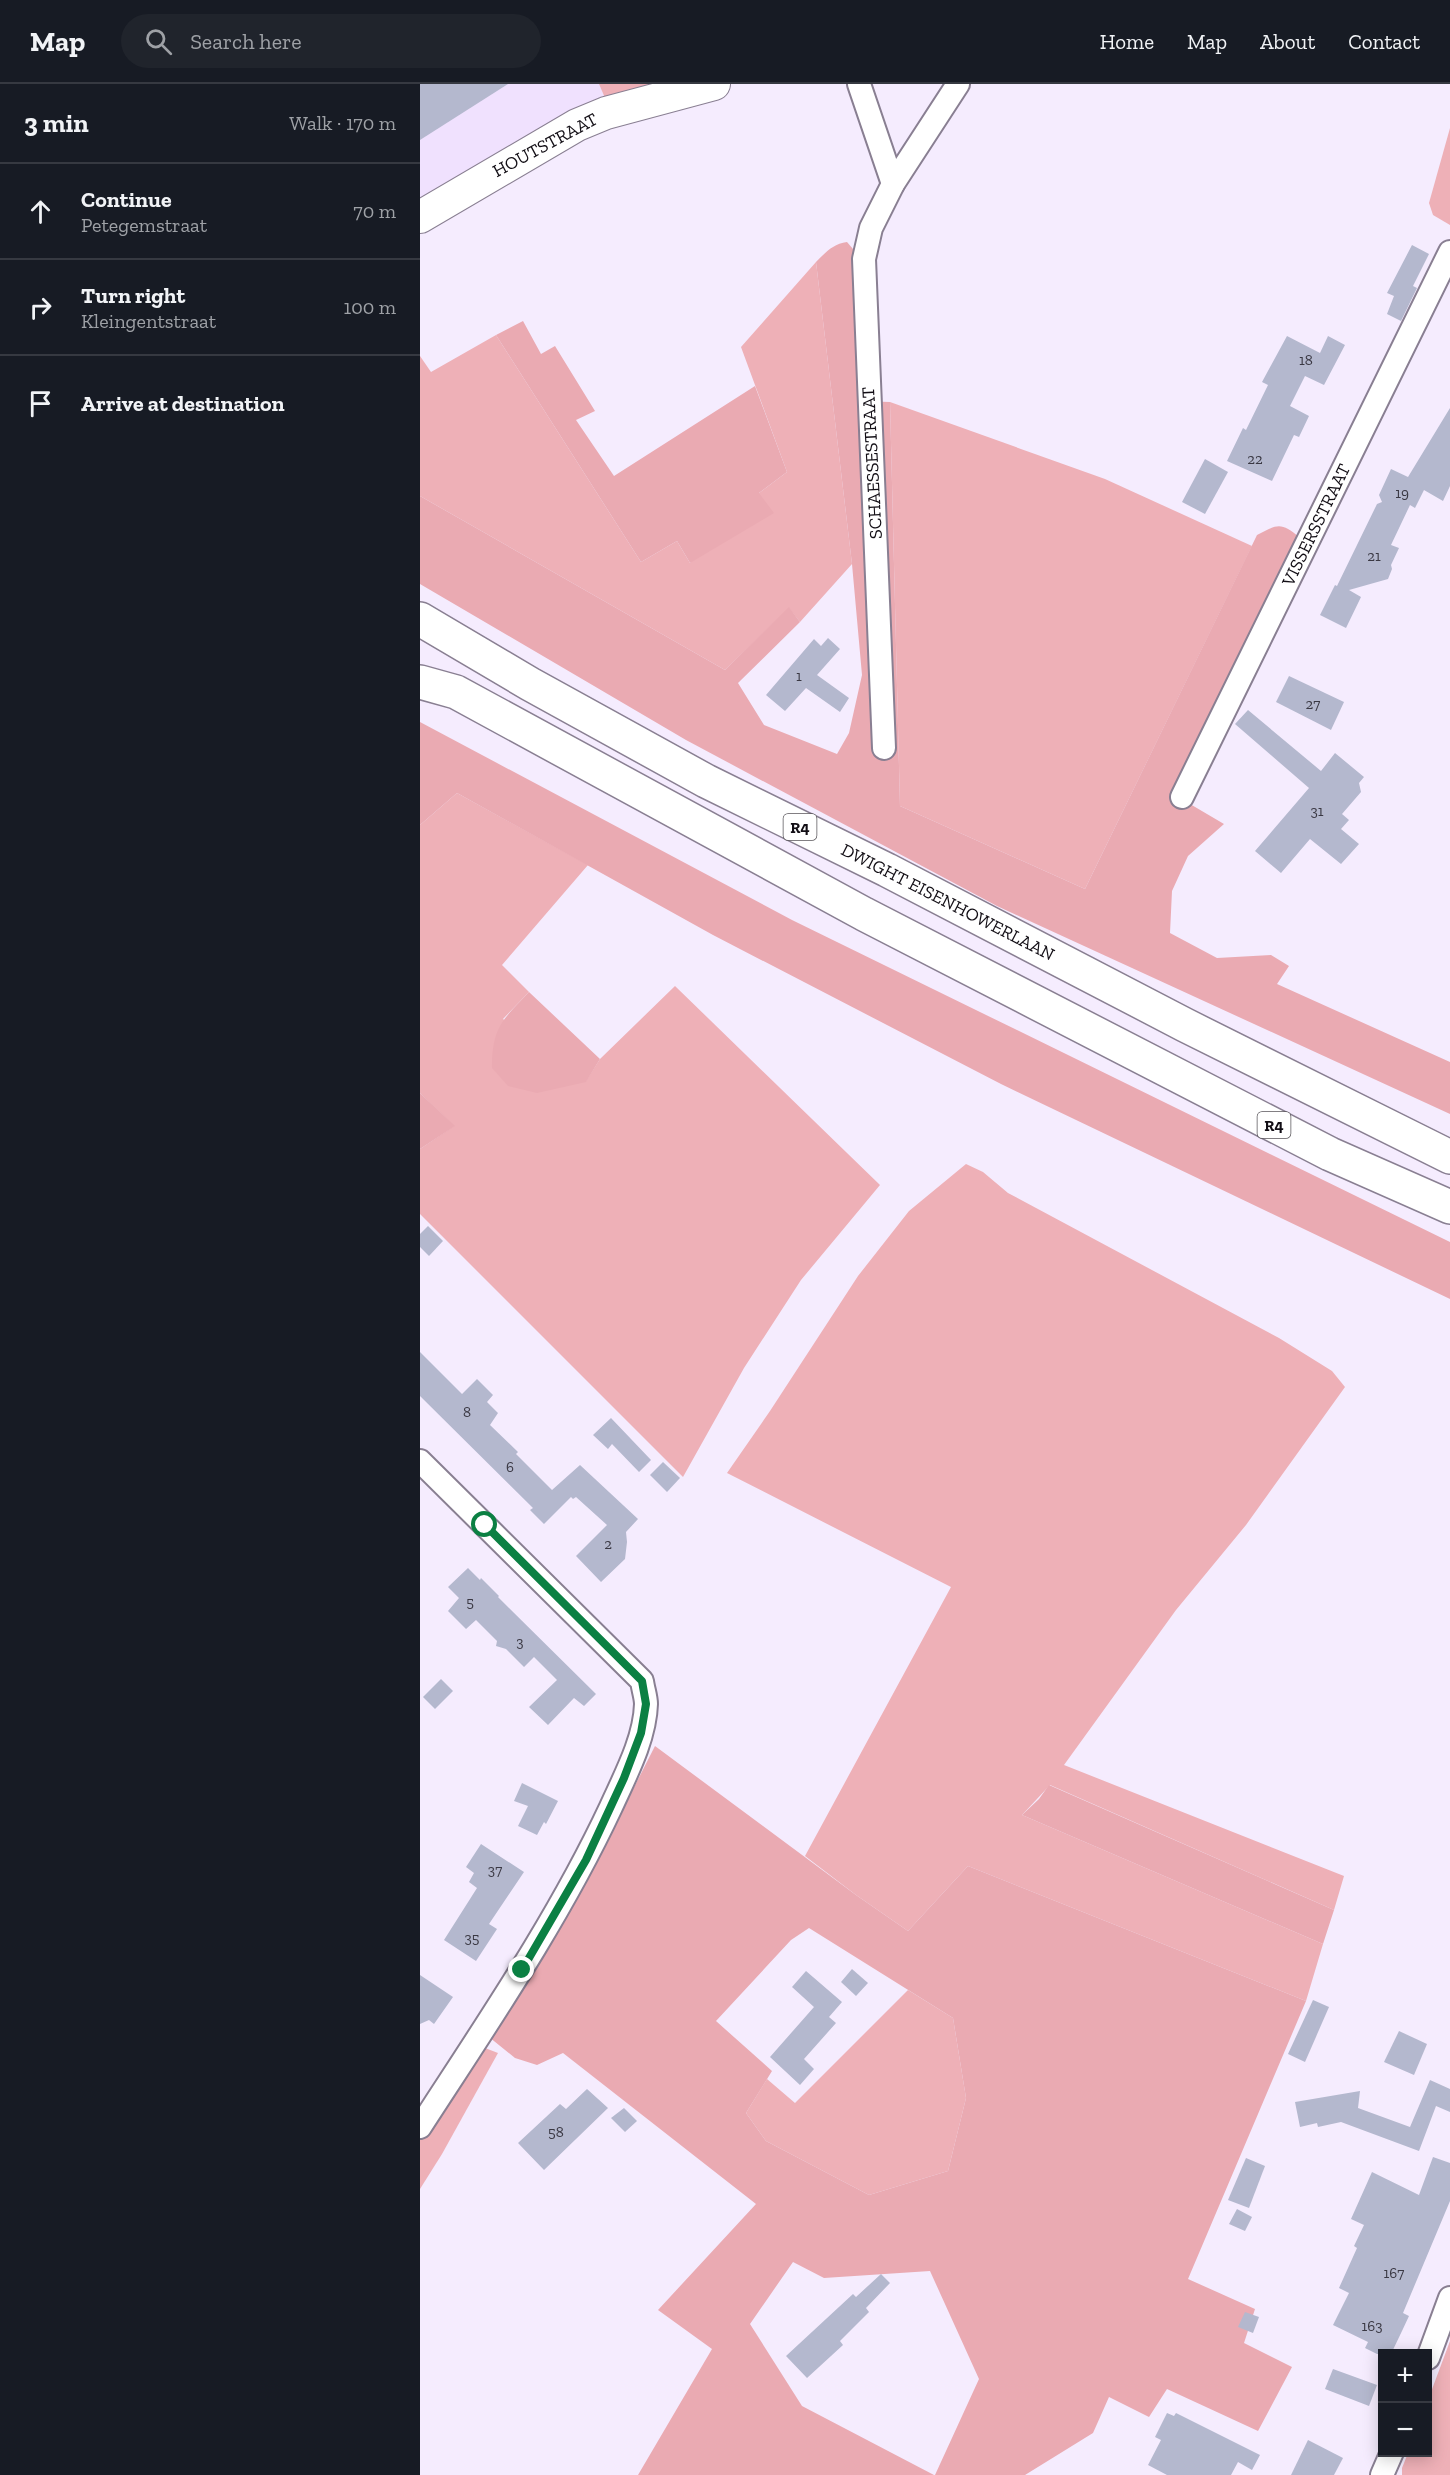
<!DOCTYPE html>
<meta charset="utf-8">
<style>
body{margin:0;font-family:"Zilla Slab",serif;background:#20242c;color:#f1f3f6}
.controls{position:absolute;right:18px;bottom:18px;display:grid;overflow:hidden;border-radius:0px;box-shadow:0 3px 15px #0003}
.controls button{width:54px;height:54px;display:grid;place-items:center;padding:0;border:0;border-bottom:2px solid #363941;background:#171b24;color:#f1f3f6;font:30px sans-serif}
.stop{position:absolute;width:18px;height:18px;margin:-14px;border:4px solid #0b8043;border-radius:50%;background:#fff}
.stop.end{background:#0b8043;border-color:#fff;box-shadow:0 2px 6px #0008}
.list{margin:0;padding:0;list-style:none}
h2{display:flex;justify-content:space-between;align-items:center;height:78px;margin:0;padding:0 24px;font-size:26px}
h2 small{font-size:20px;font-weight:400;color:#9ea1a6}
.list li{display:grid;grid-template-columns:39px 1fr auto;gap:18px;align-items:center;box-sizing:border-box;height:96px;padding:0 24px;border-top:2px solid #363941}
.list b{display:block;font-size:22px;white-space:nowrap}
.list p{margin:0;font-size:20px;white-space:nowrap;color:#9ea1a6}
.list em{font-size:20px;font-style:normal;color:#9ea1a6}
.icon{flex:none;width:33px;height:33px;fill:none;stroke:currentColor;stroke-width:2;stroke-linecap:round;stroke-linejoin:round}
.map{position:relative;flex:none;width:1030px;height:2391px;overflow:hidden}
header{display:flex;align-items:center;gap:36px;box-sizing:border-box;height:84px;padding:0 30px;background:#171b24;border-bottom:2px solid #363941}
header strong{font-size:28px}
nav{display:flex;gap:33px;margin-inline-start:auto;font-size:21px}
.search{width:420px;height:54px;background:#20242c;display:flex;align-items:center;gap:15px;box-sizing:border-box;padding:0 21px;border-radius:33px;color:#9ea1a6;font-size:22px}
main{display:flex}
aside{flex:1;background:#171b24}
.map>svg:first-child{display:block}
</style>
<header>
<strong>Map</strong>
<div class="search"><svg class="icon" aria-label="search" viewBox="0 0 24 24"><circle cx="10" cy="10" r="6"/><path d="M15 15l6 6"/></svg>Search here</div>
<nav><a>Home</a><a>Map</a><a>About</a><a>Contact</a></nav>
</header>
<main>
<aside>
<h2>3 min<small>Walk · 170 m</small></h2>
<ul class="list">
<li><svg class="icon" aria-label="ahead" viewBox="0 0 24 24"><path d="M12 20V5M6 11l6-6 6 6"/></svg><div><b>Continue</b><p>Petegemstraat</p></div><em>70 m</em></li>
<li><svg class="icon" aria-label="right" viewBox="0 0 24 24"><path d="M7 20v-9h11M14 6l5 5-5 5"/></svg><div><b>Turn right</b><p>Kleingentstraat</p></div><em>100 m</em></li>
<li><svg class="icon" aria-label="arrive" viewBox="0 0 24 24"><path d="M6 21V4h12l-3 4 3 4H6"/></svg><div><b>Arrive at destination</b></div></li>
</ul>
</aside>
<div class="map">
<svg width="1030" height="2391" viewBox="0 0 1030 2391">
<rect width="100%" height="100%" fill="#f5ecfe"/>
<path fill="#f0e1fe" d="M 0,0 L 179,0 L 185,14 L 0,118 Z"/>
<g fill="#eeb0b7">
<path d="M 179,0 L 241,0 L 185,14 Z"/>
<path d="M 1030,44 L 1030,141 L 1013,131 L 1009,119 Z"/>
<path d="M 396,178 L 432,480 L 380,538 L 369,524 L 305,586 L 0,412 L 0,272 L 11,288 L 76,251 L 221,478 L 257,457 L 270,479 L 339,409 L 367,388 L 321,263 Z"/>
<path d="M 470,318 L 685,395 L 832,462 L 665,805 L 480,722 Z"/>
<path d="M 37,709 L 168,781 L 82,881 L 109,908 L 83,935 L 166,997 L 180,975 L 255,902 L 460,1101 L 381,1196 L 324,1284 L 263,1393 L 0,1130 L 0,1065 L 34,1042 L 0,1009 L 0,741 Z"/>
<path d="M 546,1080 L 563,1088 L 588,1109 L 859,1254 L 912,1287 L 925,1303 L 826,1441 L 756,1526 L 644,1681 L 924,1792 L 914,1826 L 630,1701 L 602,1731 L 903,1860 L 886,1917 L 548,1782 L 488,1847 L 436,1811 L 385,1772 L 531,1503 L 307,1389 L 350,1327 L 438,1192 L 489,1127 Z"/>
<path d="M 488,1906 L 533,1934 L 546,2014 L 528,2087 L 449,2111 L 346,2057 L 326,2029 L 347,1995 L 375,2019 Z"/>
<path d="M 65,1964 L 78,1969 L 22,2070 L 0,2105 L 0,2054 L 55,1968 Z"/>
<path d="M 1030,2257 L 1030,2391 L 982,2391 L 982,2384 L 988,2369 L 1008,2368 L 1008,2316 Z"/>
</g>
<g fill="#eaaab2" fill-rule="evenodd">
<path d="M 427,158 L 433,165 L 440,317 L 470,318 L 480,722 L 665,805 L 837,451 C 858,440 861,438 880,454 L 753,710 L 804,740 L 768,772 L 752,807 L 750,849 L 797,874 L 851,871 L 869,882 L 857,900 L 1030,978 L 1030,1030 L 577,822 L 266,656 L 0,500 L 0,412 L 305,586 L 369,523 L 380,538 L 318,599 L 344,641 L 417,670 L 429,649 L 442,591 L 432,480 L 396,178 C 406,168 413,160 427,158 Z"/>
<path d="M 103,237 L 121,270 L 135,262 L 175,327 L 156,336 L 194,392 L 335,302 L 367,388 L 339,409 L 354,429 L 270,479 L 257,457 L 221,478 L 76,251 Z"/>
<path d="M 0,638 L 372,836 L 1030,1158 L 1030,1215 L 581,1000 L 293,851 L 37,709 L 0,741 Z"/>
<path d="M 109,908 L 180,975 L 166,998 L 117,1009 L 88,1002 L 72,984 C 72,944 82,936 109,908 Z"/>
<path d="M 0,1009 L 35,1042 L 0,1065 Z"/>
<path d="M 235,1662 L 436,1811 L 488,1847 L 548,1782 L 886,1917 L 768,2195 L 835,2225 L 824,2259 L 872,2283 L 838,2347 L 747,2305 L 729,2333 L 689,2313 L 673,2349 L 605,2391 L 515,2391 L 559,2295 L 510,2187 L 404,2194 L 373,2178 L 330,2240 L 382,2322 L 514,2391 L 218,2391 L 292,2265 L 238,2226 L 336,2120 L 143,1969 L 117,1981 L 95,1974 L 69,1953 L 114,1884 L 173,1784 ZM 389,1844 L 533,1934 L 546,2014 L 528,2087 L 449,2111 L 346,2057 L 326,2029 L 352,1987 L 296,1937 L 371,1856 Z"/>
<path d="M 629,1701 L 914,1826 L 903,1860 L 602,1731 L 619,1715 Z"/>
</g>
<g fill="#b4b8ce">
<path d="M 0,0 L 88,0 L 0,56 Z"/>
<path d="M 992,161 L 1009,170 L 993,202 L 997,204 L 981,237 L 967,230 L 974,212 L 967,209 Z"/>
<path d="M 867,252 L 900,269 L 908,252 L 925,261 L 904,301 L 885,292 L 870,322 L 889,332 L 879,353 L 874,351 L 852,397 L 807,377 L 823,344 L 826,346 L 848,301 L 842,298 Z"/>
<path d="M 1030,324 L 1030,402 L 1023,417 L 1004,406 L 995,424 L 990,421 L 971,461 L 979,464 L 971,481 L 972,485 L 968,495 L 929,506 L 941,513 L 926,544 L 900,531 L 915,501 L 917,502 L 957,420 L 962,418 L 959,411 L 971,385 L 988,393 Z"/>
<path d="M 785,375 L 808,388 L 785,430 L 762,418 Z"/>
<path d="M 408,554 L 420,565 L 397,591 L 429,614 L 420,628 L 386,604 L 365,627 L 346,611 L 394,555 L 401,562 Z"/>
<path d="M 869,592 L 924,618 L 911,646 L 856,618 Z"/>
<path d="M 828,626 L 901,687 L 915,669 L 944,693 L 939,699 L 941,708 L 922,730 L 929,736 L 921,745 L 939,760 L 921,780 L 890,755 L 861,789 L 835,767 L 889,704 L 815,640 Z"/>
<path d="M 8,1142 L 23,1157 L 9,1172 L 0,1163 L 0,1150 Z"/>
<path d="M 0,1268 L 42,1310 L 57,1295 L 73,1311 L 67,1318 L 78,1329 L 70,1341 L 98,1368 L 96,1370 L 132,1406 L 160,1381 L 218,1435 L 206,1448 L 207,1458 L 205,1475 L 181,1498 L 156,1472 L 187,1441 L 156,1413 L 153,1415 L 151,1413 L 124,1440 L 110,1426 L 113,1424 L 0,1312 Z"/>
<path d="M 191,1334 L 231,1376 L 219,1388 L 192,1360 L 188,1365 L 173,1351 Z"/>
<path d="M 243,1378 L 260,1394 L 247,1408 L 230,1391 Z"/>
<path d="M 48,1484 L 60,1496 L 61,1494 L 79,1512 L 78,1513 L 176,1610 L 164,1622 L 154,1614 L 128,1641 L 109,1623 L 137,1596 L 114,1573 L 104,1583 L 86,1565 L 76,1562 L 77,1557 L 56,1536 L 46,1545 L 28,1527 L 39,1514 L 28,1503 Z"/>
<path d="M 21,1595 L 33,1607 L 15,1625 L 3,1613 Z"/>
<path d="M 102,1699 L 138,1717 L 126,1740 L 124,1738 L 117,1751 L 98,1742 L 108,1722 L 94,1717 Z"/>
<path d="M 61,1760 L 104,1788 L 69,1840 L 77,1845 L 56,1877 L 24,1856 L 57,1804 L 49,1798 L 54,1789 L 46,1783 Z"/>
<path d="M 432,1885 L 448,1899 L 436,1912 L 421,1898 Z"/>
<path d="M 386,1887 L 422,1918 L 409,1933 L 416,1939 L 384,1975 L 394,1985 L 380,2001 L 350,1973 L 394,1923 L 372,1903 Z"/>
<path d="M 0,1891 L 33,1913 L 14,1940 L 9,1936 L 0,1940 Z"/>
<path d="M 893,1916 L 909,1923 L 885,1978 L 868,1970 Z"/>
<path d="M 979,1947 L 1007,1960 L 994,1991 L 964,1978 Z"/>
<path d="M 1010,1996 L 1030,2005 L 1030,2028 L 1016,2022 L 999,2067 L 921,2038 L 898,2043 L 897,2039 L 880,2043 L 875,2018 L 940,2007 L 938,2024 L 990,2043 Z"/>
<path d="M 167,2005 L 188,2024 L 124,2086 L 98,2059 L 140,2020 L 146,2025 Z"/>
<path d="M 204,2024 L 217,2037 L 205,2048 L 191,2034 Z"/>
<path d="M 1013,2073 L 1030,2079 L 1030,2117 L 983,2229 L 989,2232 L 982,2247 L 971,2270 L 957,2270 L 945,2264 L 948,2258 L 913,2241 L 929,2209 L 919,2204 L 937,2164 L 934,2162 L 944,2141 L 931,2135 L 952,2088 L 999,2111 Z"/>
<path d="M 826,2074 L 845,2082 L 829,2124 L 808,2116 Z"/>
<path d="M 817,2125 L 832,2133 L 825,2147 L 809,2140 Z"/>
<path d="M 461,2190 L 470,2199 L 446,2224 L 449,2228 L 420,2257 L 423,2261 L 387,2294 L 366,2272 L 433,2210 L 436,2213 Z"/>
<path d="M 825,2228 L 839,2233 L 833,2249 L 818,2243 Z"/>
<path d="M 913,2285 L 957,2301 L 949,2322 L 905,2305 Z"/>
<path d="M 747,2329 L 754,2332 L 756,2329 L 840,2371 L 832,2386 L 818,2378 L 811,2391 L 747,2391 L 728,2381 L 741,2356 L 735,2353 Z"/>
<path d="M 888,2356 L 923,2374 L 914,2391 L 871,2391 Z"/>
</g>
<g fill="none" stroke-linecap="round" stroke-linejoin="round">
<defs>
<g id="street">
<path d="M 439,0 L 473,100"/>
<path d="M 464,664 L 444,175 L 451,144 L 473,100 L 538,0"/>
<path d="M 762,713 L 1030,168"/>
<path d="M 0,1377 L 222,1597 C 223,1605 226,1613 226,1620 C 225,1655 205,1692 191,1723 C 138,1836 68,1938 0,2043"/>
<path d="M 1008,2274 L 1030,2214"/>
<path d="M 962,2391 L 972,2368"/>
</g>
<path id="secondary" d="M 0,133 L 157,41 L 186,29 L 294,0"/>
<g id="highway">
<path d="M 0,535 L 110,600 L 286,697 L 467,786 L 765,941 L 1030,1073"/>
<path d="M 0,598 L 36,608 L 444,830 L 910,1070 L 1030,1123"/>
</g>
</defs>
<use href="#street" stroke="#897f92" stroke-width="26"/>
<use href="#secondary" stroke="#897f92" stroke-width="34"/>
<use href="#highway" stroke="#897f92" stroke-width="36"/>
<use href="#street" stroke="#fff" stroke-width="22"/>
<use href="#secondary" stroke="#fff" stroke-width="32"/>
<use href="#highway" stroke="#fff" stroke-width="33"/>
</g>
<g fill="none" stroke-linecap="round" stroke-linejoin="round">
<path stroke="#0b8043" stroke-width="8" d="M 65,1441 L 222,1597 L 226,1620 L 221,1649 L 204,1694 L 166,1776 L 102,1886"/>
</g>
<g text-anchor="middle" stroke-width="4.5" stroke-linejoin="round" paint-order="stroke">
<g font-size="15" fill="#3a3843">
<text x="886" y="281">18</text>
<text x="835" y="380">22</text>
<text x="982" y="414">19</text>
<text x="954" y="477">21</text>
<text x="379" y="597">1</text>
<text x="893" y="625">27</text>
<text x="897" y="732">31</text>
<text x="47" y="1333">8</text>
<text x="90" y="1388">6</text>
<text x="188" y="1465">2</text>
<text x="50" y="1523">5</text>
<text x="100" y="1563">3</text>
<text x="75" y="1791">37</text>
<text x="52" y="1859">35</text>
<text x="136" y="2053">58</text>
<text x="974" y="2194">167</text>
<text x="952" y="2247">163</text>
</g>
<g fill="#fff" stroke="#59565b" stroke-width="1.5">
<rect x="363.5" y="730" width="33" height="26" rx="4.5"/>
<rect x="837.5" y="1028" width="33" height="26" rx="4.5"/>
</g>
<g font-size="16" font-weight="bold" fill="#120e15">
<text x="380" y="749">R4</text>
<text x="854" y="1047">R4</text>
</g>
<g font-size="18" fill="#120e15" stroke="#fff">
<text transform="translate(125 61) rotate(-28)" y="6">HOUTSTRAAT</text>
<text transform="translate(452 379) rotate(-93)" y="6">SCHAESSESTRAAT</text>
<text transform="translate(896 441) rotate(-64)" y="6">VISSERSSTRAAT</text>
<text transform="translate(528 818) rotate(27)" y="6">DWIGHT EISENHOWERLAAN</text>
</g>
</g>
</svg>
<div class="controls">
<button>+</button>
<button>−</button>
</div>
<div class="stop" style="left:65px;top:1441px"></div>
<div class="stop end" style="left:102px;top:1886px"></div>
</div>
</main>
